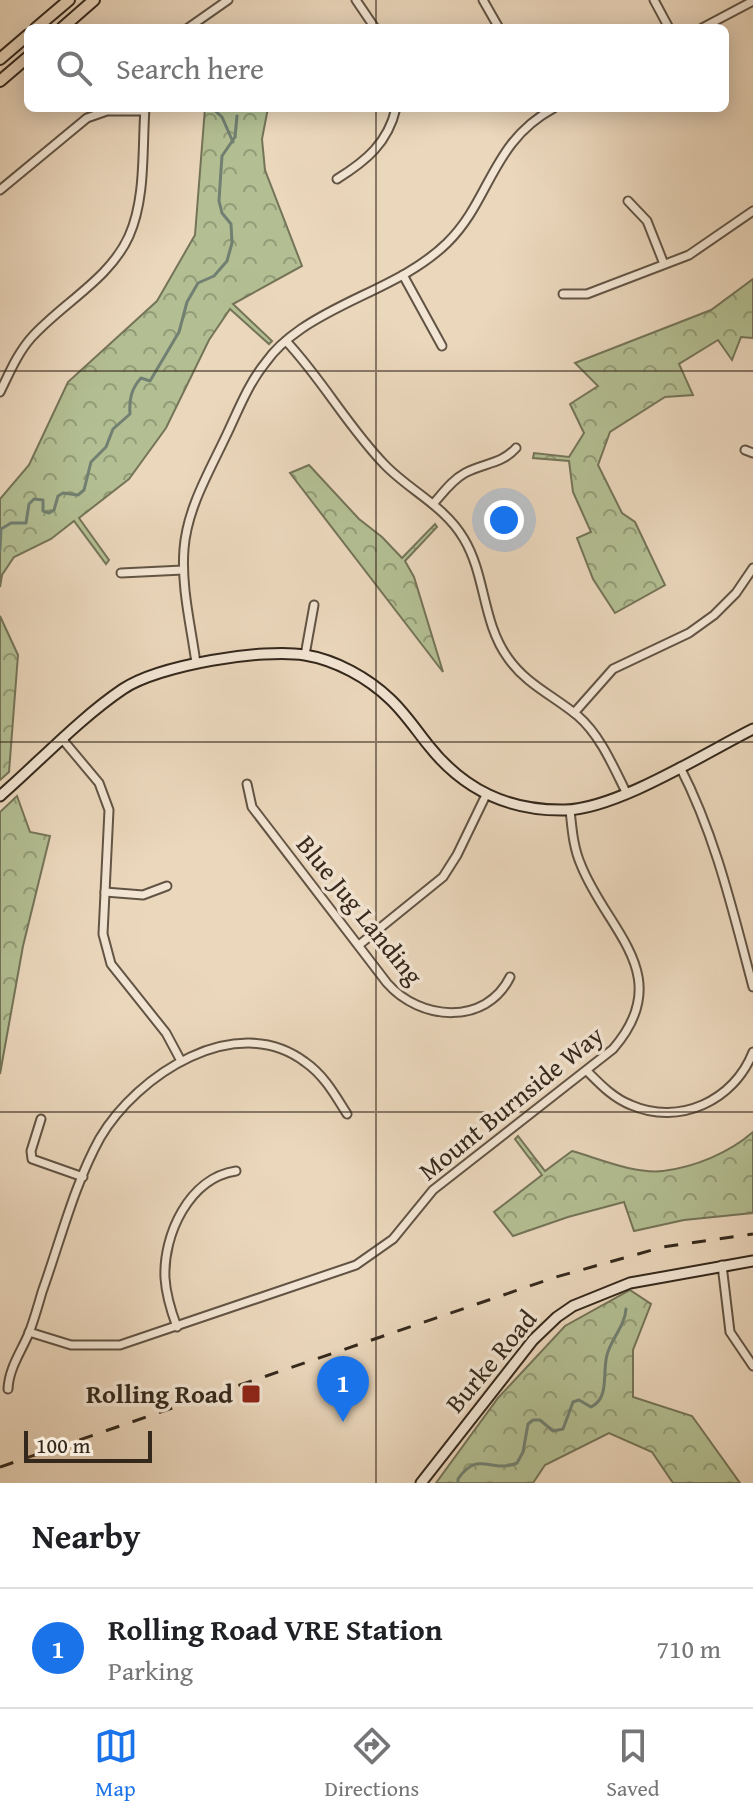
<!DOCTYPE html>
<style>
body{margin:0;font-family:"Gentium Book Plus",serif;background:#f2f2f2;color:#202124}
.scale{position:absolute;left:24px;bottom:20px;width:128px;box-sizing:border-box;padding-left:8px;border:4px solid #34281c;border-top:0;font-size:22px;line-height:28px;white-space:nowrap;color:#34281c;-webkit-text-stroke:6px #f2e5d3;paint-order:stroke}
.you{position:absolute;left:504px;top:520px;width:28px;height:28px;margin:-20px;border:6px solid #fff;border-radius:50%;background:#1a73e8;box-shadow:0 0 0 12px #1a73e833}
.badge{display:grid;place-items:center;width:52px;height:52px;border-radius:50%;background:#1a73e8;color:#fff;font-size:26px;font-weight:700}
.pin{position:absolute;translate:-50% -66px;filter:drop-shadow(0 2px 4px #0008)}
.pin::after{content:'';position:absolute;top:42px;width:28px;height:24px;background:inherit;clip-path:polygon(0 0,100% 0,50% 100%)}
.list{margin:0;padding:0;list-style:none}
h2{display:flex;justify-content:space-between;align-items:center;height:104px;margin:0;padding:0 32px;font-size:34px}
h2 small{font-size:26px;font-weight:400;color:#757577}
.list li{display:grid;grid-template-columns:52px 1fr auto;gap:24px;align-items:center;box-sizing:border-box;height:120px;padding:0 32px;border-top:2px solid #e0e0e0}
.list b{display:block;font-size:30px;white-space:nowrap}
.list p{margin:0;font-size:26px;white-space:nowrap;color:#757577}
.list em{font-size:26px;font-style:normal;color:#757577}
.icon{flex:none;width:44px;height:44px;fill:none;stroke:currentColor;stroke-width:2;stroke-linecap:round;stroke-linejoin:round}
.map{position:relative;flex:none;width:753px;height:1483px;overflow:hidden}
.search{position:absolute;background:#fff;box-shadow:0 4px 20px #0003;left:24px;right:24px;top:24px;height:88px;display:flex;align-items:center;gap:20px;box-sizing:border-box;padding:0 28px;border-radius:12px;color:#757577;font-size:30px}
.sheet{height:224px;background:#fff}
nav{display:flex;justify-content:space-around;align-items:center;box-sizing:border-box;height:112px;border-top:2px solid #e0e0e0;background:#fff;font-size:22px;color:#757577}
nav a{display:grid;justify-items:center;gap:4px}
nav .on{color:#1a73e8}
.map>svg:first-child{display:block}
</style>
<div class="map">
<svg width="753" height="1483" viewBox="0 0 753 1483">
<defs>
<pattern id="forest-crowns" width="20" height="18" patternUnits="userSpaceOnUse" patternTransform="scale(2)"><rect width="20" height="18" fill="#b3bf93"/><path d="M2 6a3 3 0 1 1 6 0M12 15a3 3 0 1 1 6 0" fill="none" stroke="#929b77"/></pattern>
</defs>
<rect width="100%" height="100%" fill="#ebd7bc"/>
<filter id="stains"><feTurbulence type="fractalNoise" baseFrequency=".0025" numOctaves="4"/><feColorMatrix values="0 0 0 0 .2 0 0 0 0 .09 0 0 0 0 .02 0 0 0 .5 -.17"/></filter>
<radialGradient id="worn" r=".72"><stop offset=".6" stop-color="#630" stop-opacity="0"/><stop offset="1" stop-color="#630" stop-opacity=".3"/></radialGradient>
<g fill="url(#forest-crowns)" stroke="#747458" stroke-width="2">
<path d="M 205,108 L 268,108 L 262,139 L 265,170 L 302,266 L 233,304 L 272,341 L 269,344 L 230,309 L 209,340 L 166,428 L 129,479 L 79,518 L 109,560 L 106,564 L 74,521 L 51,539 L 14,557 L 2,575 L 0,587 L 0,499 L 29,465 L 68,382 L 157,301 L 195,235 Z"/>
<path d="M 753,279 L 753,338 L 741,337 L 732,360 L 718,340 L 679,364 L 693,395 L 665,397 L 610,432 L 598,465 L 622,513 L 635,522 L 665,585 L 615,613 L 593,579 L 577,538 L 591,532 L 573,492 L 569,461 L 533,458 L 534,453 L 569,457 L 584,433 L 570,404 L 598,386 L 575,363 L 711,310 Z"/>
<path d="M 309,465 L 359,519 L 382,537 L 402,558 L 435,524 L 437,527 L 405,561 L 414,577 L 443,672 L 290,473 Z"/>
<path d="M 0,616 L 18,655 L 9,772 L 0,780 Z"/>
<path d="M 17,796 L 30,832 L 50,836 L 23,946 L 0,1074 L 0,812 Z"/>
<path d="M 753,1132 L 753,1213 L 684,1220 L 634,1231 L 624,1202 L 568,1217 L 513,1236 L 494,1212 L 542,1175 L 515,1139 L 518,1136 L 545,1171 L 572,1151 C 600,1159 634,1174 663,1171 C 695,1167 729,1153 753,1132 Z"/>
<path d="M 630,1290 L 651,1304 L 633,1350 L 633,1397 L 692,1416 L 740,1483 L 673,1483 L 652,1452 L 609,1433 L 545,1465 L 533,1483 L 436,1483 L 498,1398 L 565,1326 Z"/>
</g>
<g fill="none" stroke-linecap="round" stroke-linejoin="round">
<g stroke="#718072" stroke-width="3">
<path d="M 212,108 L 222,117 L 233,142"/>
<path d="M 0,550 L 1,529 L 11,523 L 26,523 L 29,504 L 34,499 L 43,500 L 43,511 L 49,513 L 54,510 L 58,496 L 63,493 L 78,495 L 84,490 L 91,462 L 106,447 L 113,429 L 130,414 C 129,400 131,389 141,378 L 150,381 L 179,332 L 187,302 L 198,283 L 214,276 L 227,261 L 232,243 L 231,224 L 222,213 L 219,201 L 221,170 L 222,156 L 235,137 L 237,116"/>
<path d="M 458,1483 L 458,1479 C 479,1449 490,1474 517,1463 L 523,1452 L 528,1424 L 533,1420 L 540,1420 L 553,1431 L 563,1429 L 573,1402 L 579,1400 L 591,1407 C 610,1398 602,1373 607,1355 C 611,1339 625,1326 626,1309"/>
</g>
<defs>
<g id="street">
<path d="M 356,0 L 375,28"/>
<path d="M 483,0 L 499,28"/>
<path d="M 654,0 L 669,28"/>
<path d="M 188,28 L 228,0"/>
<path d="M 702,28 L 753,1"/>
<path d="M 337,179 C 366,161 388,143 396,108"/>
<path d="M 0,190 L 87,118 L 107,111 L 144,111"/>
<path d="M 628,201 L 647,221 L 664,264"/>
<path d="M 403,275 L 442,346"/>
<path d="M 563,294 L 587,294 L 689,255 L 753,211"/>
<path d="M 286,341 C 322,379 348,427 385,465 C 410,491 445,506 464,539 C 486,576 482,622 508,658 C 526,684 554,696 578,716 C 600,735 613,766 626,792"/>
<path d="M 0,392 C 9,374 17,354 31,338 C 61,304 110,279 129,236 C 146,198 142,149 145,108"/>
<path d="M 745,450 L 753,453"/>
<path d="M 433,504 C 443,493 452,480 465,473 C 484,463 502,464 516,448"/>
<path d="M 121,573 L 183,570"/>
<path d="M 305,655 L 314,605"/>
<path d="M 196,663 C 191,626 181,587 184,549 C 187,509 209,472 226,436 C 238,411 248,384 266,362 C 275,349 288,338 301,329 C 347,297 406,283 447,243 C 491,200 491,142 554,108"/>
<path d="M 574,713 L 613,669 L 689,633 L 714,615 L 736,593 L 753,568"/>
<path d="M 63,740 L 99,783 L 109,810 L 103,934 L 111,964 L 166,1033 L 181,1061"/>
<path d="M 680,767 C 716,837 733,912 753,987"/>
<path d="M 247,784 L 252,807 L 387,983 C 420,1021 486,1026 510,977"/>
<path d="M 105,892 L 143,895 L 167,886"/>
<path d="M 359,945 L 443,877 L 457,855 L 486,795"/>
<path d="M 587,1071 C 600,1084 613,1098 631,1105 C 679,1126 734,1101 753,1052"/>
<path d="M 41,1119 L 31,1151 L 32,1159 L 83,1177"/>
<path d="M 722,1265 L 730,1332 L 753,1366"/>
<path d="M 177,1327 C 171,1311 166,1295 165,1278 C 163,1235 189,1178 236,1171"/>
<path d="M 29,1332 L 71,1345 L 120,1345 L 356,1265 L 393,1239 L 433,1190 L 613,1049 C 677,975 607,931 581,865 C 573,847 572,828 570,810"/>
<path d="M 8,1389 C 9,1368 21,1352 29,1333 C 34,1320 38,1306 42,1292 C 60,1242 74,1185 100,1138 C 137,1075 236,1010 305,1062 C 324,1075 335,1095 347,1114"/>
</g>
<g id="secondary">
<path d="M 0,796 C 39,762 80,718 123,689 C 159,665 263,648 305,655 C 336,660 368,678 390,699 C 405,713 416,730 429,746 C 464,790 508,811 565,810 C 617,809 705,753 753,729"/>
<path d="M 421,1483 L 533,1340 L 557,1317 L 573,1306 L 630,1283 L 753,1261"/>
</g>
<g id="primary">
<path d="M 36,28 L 69,0"/>
<path d="M 62,28 L 94,0"/>
<path d="M 0,59 L 28,35"/>
<path d="M 0,81 L 28,57"/>
</g>
</defs>
<use href="#street" stroke="#625444" stroke-width="11"/>
<use href="#secondary" stroke="#34281c" stroke-width="13"/>
<use href="#primary" stroke="#34281c" stroke-width="14"/>
<use href="#street" stroke="#f2e5d3" stroke-width="7"/>
<use href="#secondary" stroke="#f2e5d3" stroke-width="9"/>
<use href="#primary" stroke="#ebd7bc" stroke-width="10"/>
<path stroke="#34281c" stroke-width="3" stroke-dasharray="14 14" stroke-linecap="butt" d="M 0,1467 L 556,1277 L 663,1247 L 753,1234"/>
</g>
<path fill="none" stroke="#34281c" stroke-width="2" stroke-opacity="0.55" d="M 376,0 L 376,28M 376,108 L 376,1483M 0,371 L 753,371M 0,742 L 753,742M 0,1112 L 753,1112"/>
<rect fill="#8f2418" stroke="#f2e5d3" stroke-width="3" x="241" y="1384" width="20" height="20" rx="4"/>
<g text-anchor="middle" stroke-width="7" stroke-linejoin="round" paint-order="stroke">
<g font-size="26" fill="#34281c" stroke="#f2e5d3">
<text transform="translate(360 910) rotate(51)" y="9">Blue Jug Landing</text>
<text transform="translate(511 1103) rotate(-39)" y="9">Mount Burnside Way</text>
<text transform="translate(491 1361) rotate(-50)" y="9">Burke Road</text>
</g>
<g font-size="26" font-weight="bold" fill="#34281c" stroke="#f2e5d3" text-anchor="end">
<text x="233" y="1403">Rolling Road</text>
</g>
</g>
<rect width="100%" height="100%" filter="url(#stains)"/>
<rect width="100%" height="100%" fill="url(#worn)"/>
</svg>
<div class="scale">100 m</div>
<div class="you"></div>
<div class="pin badge" style="left:343px;top:1422px">1</div>
<div class="search"><svg class="icon" aria-label="search" viewBox="0 0 24 24"><circle cx="10" cy="10" r="6"/><path d="M15 15l6 6"/></svg>Search here</div>
</div>
<section class="sheet">
<h2>Nearby<small></small></h2>
<ul class="list">
<li><span class="badge">1</span><div><b>Rolling Road VRE Station</b><p>Parking</p></div><em>710 m</em></li>
</ul>
</section>
<nav>
<a class="on"><svg class="icon" aria-label="map" viewBox="0 0 24 24"><path d="M3 6l6-2 6 2 6-2v14l-6 2-6-2-6 2zM9 4v14M15 6v14"/></svg>Map</a>
<a><svg class="icon" aria-label="directions" viewBox="0 0 24 24"><path d="M12 3l9 9-9 9-9-9zM9 14v-3h6M13 9l2 2-2 2"/></svg>Directions</a>
<a><svg class="icon" aria-label="saved" viewBox="0 0 24 24"><path d="M7 4h10v16l-5-4-5 4z"/></svg>Saved</a>
</nav>
